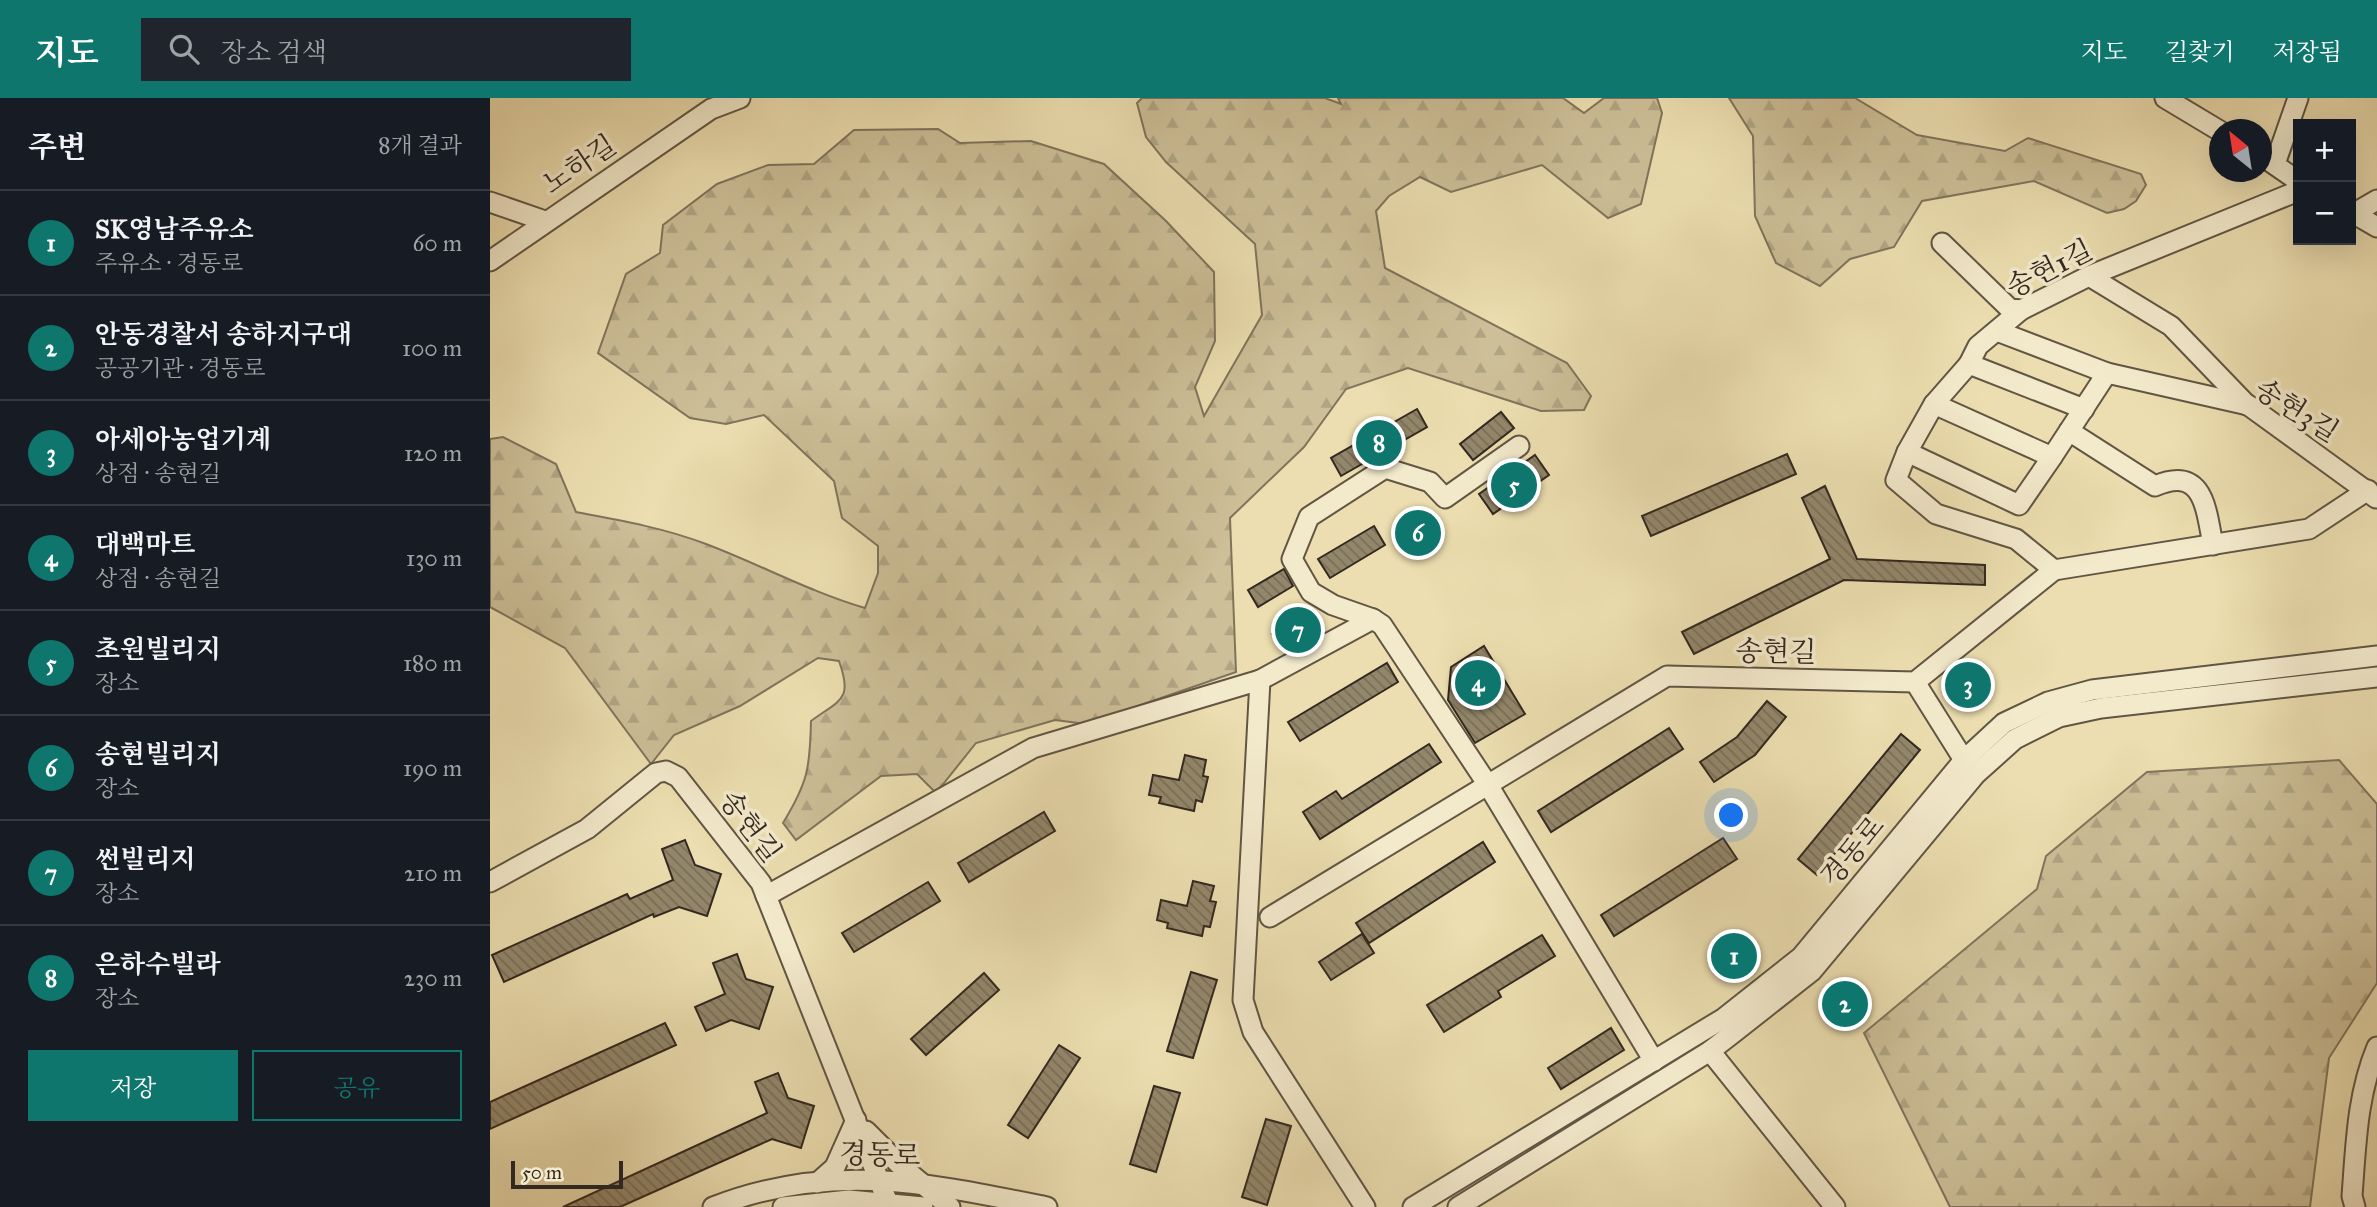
<!DOCTYPE html>
<html lang="ko">
<meta charset="utf-8">
<style>
body{margin:0;font-family:"IM FELL Great Primer","Noto Serif KR",serif;background:#20242c;color:#f1f3f6}
.controls{position:absolute;right:21px;top:21px;display:grid;overflow:hidden;border-radius:0px;box-shadow:0 7px 28px #0002}
.controls button{width:63px;height:63px;display:grid;place-items:center;padding:0;border:0;border-bottom:2px solid #363941;background:#171b24;color:#f1f3f6;font:35px sans-serif}
.compass{position:absolute;left:1719px;top:21px;width:63px;height:63px;border-radius:50%;background:#171b24;box-shadow:0 7px 28px #0002;rotate:330deg}
.scale{position:absolute;left:21px;bottom:18px;width:112px;box-sizing:border-box;padding-left:7px;border:4px solid #332920;border-top:0;font-size:19px;line-height:24px;white-space:nowrap;color:#332920;-webkit-text-stroke:5px #f3eacc;paint-order:stroke}
.you{position:absolute;left:1242px;top:718px;width:24px;height:24px;margin:-18px;border:5px solid #fff;border-radius:50%;background:#1a73e8;box-shadow:0 0 0 10px #1a73e833}
.badge{display:grid;place-items:center;width:46px;height:46px;border-radius:50%;background:#0f766e;color:#fff;font-size:23px;font-weight:700}
.pin{position:absolute;translate:-50% -50%;border:4px solid #fff;box-shadow:0 2px 7px #0006}
.list{margin:0;padding:0;list-style:none}
h2{display:flex;justify-content:space-between;align-items:center;height:91px;margin:0;padding:0 28px;font-size:30px}
h2 small{font-size:23px;font-weight:400;color:#9ea1a6}
.list li{display:grid;grid-template-columns:46px 1fr auto;gap:21px;align-items:center;box-sizing:border-box;height:105px;padding:0 28px;border-top:2px solid #363941}
.list b{display:block;font-size:26px;white-space:nowrap}
.list p{margin:0;font-size:23px;white-space:nowrap;color:#9ea1a6}
.list em{font-size:23px;font-style:normal;color:#9ea1a6}
.actions{display:flex;gap:14px;padding:21px 28px}
.actions a{flex:1;padding:16px 0;border:2px solid #0f766e;border-radius:0px;text-align:center;font-size:24px;color:#0f766e}
.actions .main{background:#0f766e;color:#fff}
.icon{flex:none;width:38px;height:38px;fill:none;stroke:currentColor;stroke-width:2;stroke-linecap:round;stroke-linejoin:round}
.map{position:relative;flex:none;width:1887px;height:1109px;overflow:hidden}
header{display:flex;align-items:center;gap:42px;box-sizing:border-box;height:98px;padding:0 35px;background:#0f766e;color:#fff}
header strong{font-size:33px}
nav{display:flex;gap:38px;margin-inline-start:auto;font-size:24px}
.search{width:490px;height:63px;background:#20242c;display:flex;align-items:center;gap:18px;box-sizing:border-box;padding:0 24px;border-radius:0px;color:#9ea1a6;font-size:26px}
main{display:flex}
aside{flex:1;background:#171b24}
.map>svg:first-child{display:block}
</style>
<header>
<strong>지도</strong>
<div class="search"><svg class="icon" aria-label="search" viewBox="0 0 24 24"><circle cx="10" cy="10" r="6"/><path d="M15 15l6 6"/></svg>장소 검색</div>
<nav><a>지도</a><a>길찾기</a><a>저장됨</a></nav>
</header>
<main>
<aside>
<h2>주변<small>8개 결과</small></h2>
<ul class="list">
<li><span class="badge">1</span><div><b>SK영남주유소</b><p>주유소 · 경동로</p></div><em>60 m</em></li>
<li><span class="badge">2</span><div><b>안동경찰서 송하지구대</b><p>공공기관 · 경동로</p></div><em>100 m</em></li>
<li><span class="badge">3</span><div><b>아세아농업기계</b><p>상점 · 송현길</p></div><em>120 m</em></li>
<li><span class="badge">4</span><div><b>대백마트</b><p>상점 · 송현길</p></div><em>130 m</em></li>
<li><span class="badge">5</span><div><b>초원빌리지</b><p>장소</p></div><em>180 m</em></li>
<li><span class="badge">6</span><div><b>송현빌리지</b><p>장소</p></div><em>190 m</em></li>
<li><span class="badge">7</span><div><b>썬빌리지</b><p>장소</p></div><em>210 m</em></li>
<li><span class="badge">8</span><div><b>은하수빌라</b><p>장소</p></div><em>230 m</em></li>
</ul>
<div class="actions"><a class="main">저장</a><a>공유</a></div>
</aside>
<div class="map">
<svg width="1887" height="1109" viewBox="0 0 1887 1109">
<defs>
<pattern id="forest-firs" width="22" height="20" patternUnits="userSpaceOnUse" patternTransform="scale(1.75)"><rect width="22" height="20" fill="#cdbf98"/><path d="M5 1l3.5 6h-7zM16 11l3.5 6h-7z" fill="#b0a483"/></pattern>
<pattern id="building-back-hatch" width="6" height="6" patternUnits="userSpaceOnUse" patternTransform="scale(1.75)"><rect width="6" height="6" fill="#93876b"/><path d="M-1 5l2 2M0 0l6 6M5-1l2 2" fill="none" stroke="#796e58"/></pattern>
</defs>
<rect width="100%" height="100%" fill="#ecdeb0"/>
<filter id="stains"><feTurbulence type="fractalNoise" baseFrequency=".00286" numOctaves="4"/><feColorMatrix values="0 0 0 0 .2 0 0 0 0 .09 0 0 0 0 .02 0 0 0 .5 -.17"/></filter>
<radialGradient id="worn" r=".72"><stop offset=".6" stop-color="#630" stop-opacity="0"/><stop offset="1" stop-color="#630" stop-opacity=".3"/></radialGradient>
<g fill="url(#forest-firs)" stroke="#80745c" stroke-width="2">
<path d="M 652,0 L 835,0 L 851,6 L 848,0 L 1073,0 L 1094,15 L 1114,0 L 1167,0 L 1172,15 L 1151,106 L 1118,120 L 1052,67 L 961,94 L 930,79 L 899,98 L 886,113 L 895,170 L 1077,265 L 1101,298 L 1094,312 L 1051,313 L 918,270 L 856,291 L 814,349 L 740,420 L 746,574 L 596,626 L 565,622 L 486,645 L 446,695 L 427,676 L 391,678 L 306,742 L 293,725 C 318,684 320,670 321,623 C 351,601 363,602 349,563 L 328,560 L 250,608 L 184,637 L 161,666 L 75,550 L 0,509 L 0,341 L 13,339 L 66,366 L 86,414 C 129,422 174,430 216,446 C 269,466 320,494 375,510 L 388,475 L 388,448 L 352,420 L 344,383 L 274,317 L 236,326 L 200,320 L 108,255 L 136,176 L 170,155 L 173,127 L 227,86 L 278,67 L 324,66 L 364,32 L 448,31 L 470,45 L 541,43 L 614,66 L 676,123 L 724,174 L 725,243 L 705,289 L 714,318 L 772,217 L 765,146 L 676,64 L 656,39 L 647,5 Z"/>
<path d="M 1239,0 L 1365,0 L 1427,37 L 1515,53 L 1538,40 L 1651,76 L 1656,87 L 1646,103 L 1634,111 L 1617,115 L 1544,83 L 1432,103 L 1404,149 L 1360,161 L 1330,188 L 1286,165 L 1265,118 L 1263,38 Z"/>
<path d="M 1849,662 L 1887,706 L 1887,885 L 1839,960 L 1820,1109 L 1460,1109 L 1374,935 L 1547,791 L 1556,758 L 1657,674 Z"/>
</g>
<g fill="url(#building-back-hatch)" stroke="#332920" stroke-width="2">
<path d="M 927,311 L 937,329 L 851,378 L 841,360 Z"/>
<path d="M 1011,314 L 1024,330 L 983,362 L 970,346 Z"/>
<path d="M 1297,356 L 1306,376 L 1161,438 L 1152,418 Z"/>
<path d="M 1045,357 L 1059,377 L 1003,416 L 989,396 Z"/>
<path d="M 1335,388 L 1367,461 L 1495,467 L 1495,487 L 1354,482 L 1204,556 L 1192,534 L 1340,461 L 1312,400 Z"/>
<path d="M 942,416 L 951,430 L 914,454 L 905,440 Z"/>
<path d="M 884,428 L 895,447 L 840,480 L 828,461 Z"/>
<path d="M 794,471 L 803,488 L 768,509 L 758,492 Z"/>
<path d="M 823,512 L 833,528 L 793,553 L 782,536 Z"/>
<path d="M 994,548 L 1035,616 L 985,645 L 958,602 L 961,569 Z"/>
<path d="M 897,565 L 908,584 L 810,643 L 798,624 Z"/>
<path d="M 1277,603 L 1296,619 L 1265,657 L 1224,684 L 1210,664 L 1247,639 Z"/>
<path d="M 1179,630 L 1193,651 L 1061,734 L 1048,713 Z"/>
<path d="M 1411,636 L 1430,652 L 1327,777 L 1308,761 Z"/>
<path d="M 939,646 L 951,664 L 830,741 L 813,714 L 846,693 L 852,701 Z"/>
<path d="M 695,657 L 716,662 L 713,678 L 718,679 L 712,704 L 706,702 L 704,713 L 669,705 L 671,699 L 659,697 L 663,677 L 689,682 Z"/>
<path d="M 554,714 L 565,733 L 479,784 L 468,765 Z"/>
<path d="M 1233,740 L 1247,761 L 1124,838 L 1111,817 Z"/>
<path d="M 195,742 L 205,767 L 231,776 L 217,818 L 189,809 L 164,819 L 163,816 L 14,884 L 2,857 L 137,796 L 140,801 L 183,782 L 172,751 Z"/>
<path d="M 993,744 L 1005,764 L 879,845 L 866,825 Z"/>
<path d="M 703,783 L 724,788 L 720,803 L 726,804 L 720,829 L 714,828 L 712,838 L 677,830 L 678,825 L 667,822 L 671,802 L 697,808 Z"/>
<path d="M 438,784 L 450,803 L 364,854 L 352,835 Z"/>
<path d="M 872,836 L 884,855 L 841,882 L 829,864 Z"/>
<path d="M 1052,837 L 1065,858 L 1008,893 L 1011,899 L 954,934 L 937,907 Z"/>
<path d="M 247,856 L 256,881 L 283,889 L 269,931 L 241,922 L 216,933 L 205,909 L 235,896 L 223,865 Z"/>
<path d="M 701,874 L 727,882 L 703,960 L 677,953 Z"/>
<path d="M 494,875 L 509,892 L 436,957 L 421,941 Z"/>
<path d="M 175,925 L 186,947 L 0,1031 L 0,1004 Z"/>
<path d="M 1121,930 L 1134,952 L 1071,991 L 1058,970 Z"/>
<path d="M 569,947 L 590,960 L 538,1040 L 518,1027 Z"/>
<path d="M 288,975 L 298,1000 L 324,1008 L 311,1050 L 282,1041 L 130,1109 L 73,1109 L 277,1015 L 265,984 Z"/>
<path d="M 664,988 L 690,995 L 666,1074 L 640,1066 Z"/>
<path d="M 776,1021 L 801,1028 L 777,1107 L 752,1099 Z"/>
</g>
<g fill="none" stroke-linecap="round" stroke-linejoin="round">
<defs>
<g id="minor">
<path d="M 1675,0 L 1730,33"/>
<path d="M 1772,58 L 1808,83"/>
<path d="M 1785,66 L 1808,0"/>
<path d="M 1808,93 L 1599,178 L 1531,212 L 1488,248 L 1479,266 L 1444,306 L 1417,354 L 1406,382 L 1446,416 L 1526,441 L 1564,472 L 1819,431 L 1878,392"/>
<path d="M 0,104 L 55,123"/>
<path d="M 1861,114 L 1887,129"/>
<path d="M 1863,116 L 1887,102"/>
<path d="M 1452,145 L 1520,211 L 1531,212"/>
<path d="M 0,163 L 221,11 L 250,0"/>
<path d="M 1599,178 L 1681,228 L 1757,307"/>
<path d="M 1479,266 L 1594,311"/>
<path d="M 1617,275 L 1758,307 L 1886,400"/>
<path d="M 1444,306 L 1562,359 L 1617,275 L 1507,233"/>
<path d="M 1579,333 L 1665,388 C 1714,367 1716,411 1723,447"/>
<path d="M 1417,354 L 1529,407 L 1562,359"/>
<path d="M 883,521 L 843,507 L 821,494 L 802,461 L 819,419 L 895,370 L 940,384 L 955,400 L 1029,348"/>
<path d="M 770,582 L 883,521 L 892,527 L 998,687 L 1164,963"/>
<path d="M 1425,584 L 1474,662"/>
<path d="M 0,784 L 97,731 L 166,675 L 176,673 L 188,679 L 271,785 L 398,1105"/>
<path d="M 276,798 L 543,650 L 770,582 L 753,902 L 763,934 L 875,1109"/>
<path d="M 780,819 L 1177,578 L 1425,584 L 1564,472"/>
<path d="M 1220,953 L 1345,1109"/>
<path d="M 376,1033 L 411,1068 L 460,1109"/>
<path d="M 327,1085 L 345,1069 L 366,1022"/>
<path d="M 223,1109 C 341,1063 438,1085 557,1109"/>
<path d="M 293,1109 L 359,1102 L 433,1109"/>
<path d="M 923,1109 L 1234,920 L 1311,859 L 1474,662 L 1514,625 L 1558,604 L 1602,592 L 1887,558"/>
<path d="M 968,1109 L 1220,953 L 1242,936 L 1322,873 L 1486,676 L 1525,641 L 1569,619 L 1611,610 L 1887,579"/>
<path d="M 1865,1109 L 1862,1098 C 1866,1046 1867,997 1887,949"/>
</g>
</defs>
<use href="#minor" stroke="#615644" stroke-width="23"/>
<use href="#minor" stroke="#f3eacc" stroke-width="19"/>
</g>
<g text-anchor="middle" stroke-width="7" stroke-linejoin="round" paint-order="stroke">
<g font-size="28" fill="#332920" stroke="#f3eacc">
<text transform="translate(89 66) rotate(-34)" y="10">노하길</text>
<text transform="translate(1559 170) rotate(-27)" y="10">송현1길</text>
<text transform="translate(1807 312) rotate(32)" y="10">송현3길</text>
<text transform="translate(1286 553) rotate(1)" y="10">송현길</text>
<text transform="translate(261 728) rotate(53)" y="10">송현길</text>
<text transform="translate(1362 753) rotate(-50)" y="10">경동로</text>
<text transform="translate(390 1056) rotate(2)" y="10">경동로</text>
</g>
</g>
<rect width="100%" height="100%" filter="url(#stains)"/>
<rect width="100%" height="100%" fill="url(#worn)"/>
</svg>
<div class="controls">
<button>+</button>
<button>−</button>
</div>
<svg class="compass" viewBox="-18 -18 36 36"><path d="M0-13l5 13h-10z" fill="#e53935"/><path d="M0 13l5-13h-10z" fill="#9ea1a6"/></svg>
<div class="scale">50 m</div>
<div class="you"></div>
<div class="pin badge" style="left:1244px;top:858px">1</div>
<div class="pin badge" style="left:1355px;top:906px">2</div>
<div class="pin badge" style="left:1478px;top:587px">3</div>
<div class="pin badge" style="left:988px;top:585px">4</div>
<div class="pin badge" style="left:1024px;top:387px">5</div>
<div class="pin badge" style="left:928px;top:435px">6</div>
<div class="pin badge" style="left:808px;top:532px">7</div>
<div class="pin badge" style="left:889px;top:345px">8</div>
</div>
</main>
